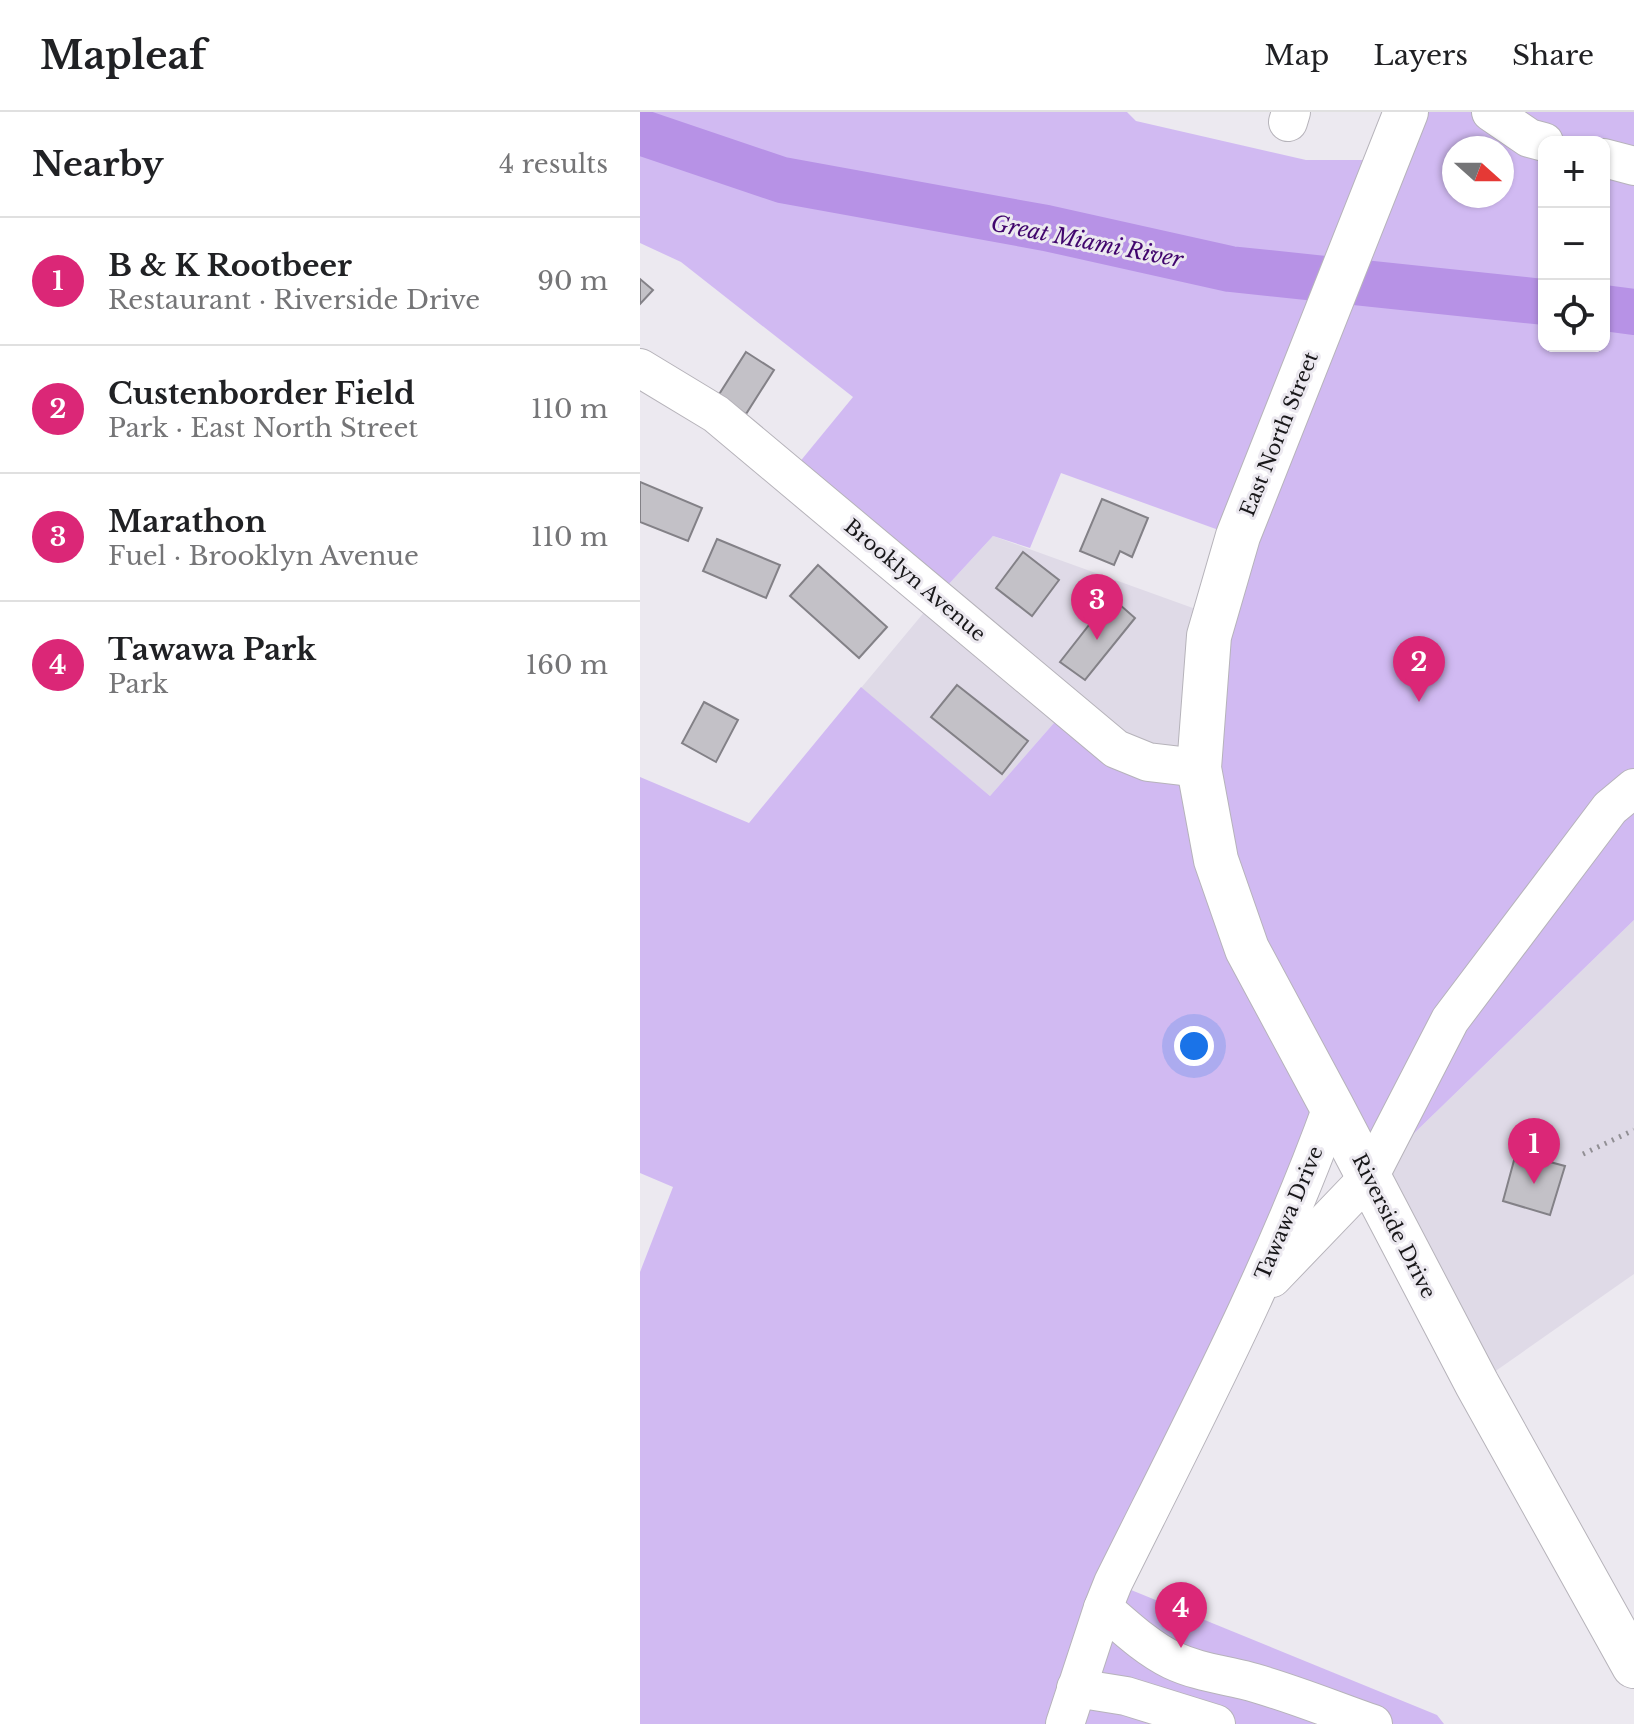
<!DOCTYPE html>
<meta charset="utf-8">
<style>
body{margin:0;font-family:"Libre Baskerville",serif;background:#f6f6f6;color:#202124}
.controls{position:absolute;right:24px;top:24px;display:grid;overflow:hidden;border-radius:16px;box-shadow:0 2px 6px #0004}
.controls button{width:72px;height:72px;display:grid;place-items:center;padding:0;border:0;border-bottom:2px solid #e0e0e0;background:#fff;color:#202124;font:40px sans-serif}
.compass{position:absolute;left:802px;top:24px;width:72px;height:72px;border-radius:50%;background:#fff;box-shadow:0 2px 6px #0004;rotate:111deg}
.you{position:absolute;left:554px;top:934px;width:28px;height:28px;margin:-20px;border:6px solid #fff;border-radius:50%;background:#1a73e8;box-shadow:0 0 0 12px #1a73e833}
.badge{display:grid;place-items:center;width:52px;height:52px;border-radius:50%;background:#db2777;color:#fff;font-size:26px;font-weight:700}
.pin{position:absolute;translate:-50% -66px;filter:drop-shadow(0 2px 4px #0008)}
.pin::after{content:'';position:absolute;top:42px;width:28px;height:24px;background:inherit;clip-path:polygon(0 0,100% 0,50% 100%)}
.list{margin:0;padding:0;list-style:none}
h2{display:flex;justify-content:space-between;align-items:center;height:104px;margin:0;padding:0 32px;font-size:34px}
h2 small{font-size:26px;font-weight:400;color:#757577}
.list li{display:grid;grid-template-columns:52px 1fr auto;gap:24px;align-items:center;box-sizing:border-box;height:128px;padding:0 32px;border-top:2px solid #e0e0e0}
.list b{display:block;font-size:30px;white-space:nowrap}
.list p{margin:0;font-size:26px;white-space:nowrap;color:#757577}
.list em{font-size:26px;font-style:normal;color:#757577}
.icon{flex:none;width:44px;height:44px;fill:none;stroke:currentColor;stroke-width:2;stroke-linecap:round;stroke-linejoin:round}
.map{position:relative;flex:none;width:994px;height:1612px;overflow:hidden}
header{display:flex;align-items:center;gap:48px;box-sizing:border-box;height:112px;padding:0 40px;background:#fff;border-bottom:2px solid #e0e0e0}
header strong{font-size:38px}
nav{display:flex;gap:44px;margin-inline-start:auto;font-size:28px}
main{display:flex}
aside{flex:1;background:#fff}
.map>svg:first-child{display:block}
</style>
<header>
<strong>Mapleaf</strong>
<nav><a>Map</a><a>Layers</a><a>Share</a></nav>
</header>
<main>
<aside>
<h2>Nearby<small>4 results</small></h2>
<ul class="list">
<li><span class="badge">1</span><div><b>B &amp; K Rootbeer</b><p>Restaurant · Riverside Drive</p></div><em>90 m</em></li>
<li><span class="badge">2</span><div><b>Custenborder Field</b><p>Park · East North Street</p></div><em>110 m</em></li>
<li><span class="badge">3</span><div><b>Marathon</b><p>Fuel · Brooklyn Avenue</p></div><em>110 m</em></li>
<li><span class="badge">4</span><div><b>Tawawa Park</b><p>Park</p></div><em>160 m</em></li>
</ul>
</aside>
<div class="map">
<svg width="994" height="1612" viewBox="0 0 994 1612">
<rect width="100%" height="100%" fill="#ece9f0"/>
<g fill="#dfdae7">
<path d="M 353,424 L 575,504 L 559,656 L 427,596 L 350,684 L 221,576 L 296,486 Z"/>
<path d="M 994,808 L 994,1162 L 837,1272 L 729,1065 Z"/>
</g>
<path fill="#d1baf2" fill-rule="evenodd" d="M 0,0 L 487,0 L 496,9 L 666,48 L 749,48 L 766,0 L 994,0 L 994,808 L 729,1065 L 693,996 L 474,1471 L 797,1603 L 804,1612 L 0,1612 L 0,1160 L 33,1075 L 0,1061 L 0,665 L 109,711 L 221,575 L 350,684 L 427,596 L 558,656 L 598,425 L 421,361 L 390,436 L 353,424 L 296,486 L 149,363 L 213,285 L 41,150 L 0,131 ZM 904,30 L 964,30 L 964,234 L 904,234 ZM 814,36 L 862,36 L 862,84 L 814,84 Z"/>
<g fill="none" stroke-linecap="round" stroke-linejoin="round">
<g stroke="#b792e6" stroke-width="46">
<path d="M 0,20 L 142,68 L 406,116 L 590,157 L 904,190"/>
<path d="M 964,196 L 994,200"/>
</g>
</g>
<g fill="#c3c1c7" stroke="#838187" stroke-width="2">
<path d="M 0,167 L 13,178 L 0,192 Z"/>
<path d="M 106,240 L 134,258 L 106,302 L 78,284 Z"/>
<path d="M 0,370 L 62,396 L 48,429 L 0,410 Z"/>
<path d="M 462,387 L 508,406 L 492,445 L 480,439 L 474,453 L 440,439 Z"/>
<path d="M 77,427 L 140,453 L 126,486 L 63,459 Z"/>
<path d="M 383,440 L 419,468 L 392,504 L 356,476 Z"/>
<path d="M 178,453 L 247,515 L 219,546 L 150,484 Z"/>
<path d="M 471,485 L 495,506 L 445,568 L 420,550 Z"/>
<path d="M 317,573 L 388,629 L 362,662 L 291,605 Z"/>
<path d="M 64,590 L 98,608 L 76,650 L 42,631 Z"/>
<path d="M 876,1041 L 925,1054 L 910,1103 L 863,1089 Z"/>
</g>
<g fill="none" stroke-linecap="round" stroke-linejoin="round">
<defs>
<g id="minor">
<path d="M 851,0 L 889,26 L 904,30"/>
<path d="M 648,10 L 651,0"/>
<path d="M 964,46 L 994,54"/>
<path d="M 0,256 L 76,302 L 476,637 L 508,650 L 559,656"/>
<path d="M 632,1166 L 729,1065 L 810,908 L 970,696 L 994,676"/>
<path d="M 463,1496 C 484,1514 507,1536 532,1548 C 555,1559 579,1562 604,1568 C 647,1579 690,1597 733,1612"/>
<path d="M 436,1576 L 486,1584 L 576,1612"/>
<path d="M 425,1612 L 463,1496 L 473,1471 C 551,1314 633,1159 692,995"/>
</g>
<path id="major" d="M 766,0 L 598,424 L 569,524 L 559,656 L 576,748 L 607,837 L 692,995 L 837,1272 L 994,1554"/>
</defs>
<use href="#minor" stroke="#b6b3ba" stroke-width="40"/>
<use href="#major" stroke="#b6b3ba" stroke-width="46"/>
<path stroke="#918f94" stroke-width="5" stroke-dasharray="2 6" stroke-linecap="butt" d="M 943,1042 L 994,1018"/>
<use href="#minor" stroke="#fff" stroke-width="38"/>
<use href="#major" stroke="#fff" stroke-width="44"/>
</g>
<g text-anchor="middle" stroke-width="6" stroke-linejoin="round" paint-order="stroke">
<g font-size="20" fill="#19181a" stroke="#ece9f0">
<text transform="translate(639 322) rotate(-68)" y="7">East North Street</text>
<text transform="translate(275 468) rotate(40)" y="7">Brooklyn Avenue</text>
<text transform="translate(649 1101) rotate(-67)" y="7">Tawawa Drive</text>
<text transform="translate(754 1114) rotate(63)" y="7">Riverside Drive</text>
</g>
<g font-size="22" font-style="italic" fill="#41066d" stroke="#ece9f0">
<text transform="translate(447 129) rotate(11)" y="8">Great Miami River</text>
</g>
</g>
</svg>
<div class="controls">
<button>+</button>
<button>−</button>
<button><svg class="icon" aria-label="locate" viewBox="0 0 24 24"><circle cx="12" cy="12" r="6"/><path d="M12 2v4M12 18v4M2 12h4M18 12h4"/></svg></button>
</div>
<svg class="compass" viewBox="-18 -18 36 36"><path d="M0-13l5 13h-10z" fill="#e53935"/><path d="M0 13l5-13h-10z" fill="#757577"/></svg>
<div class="you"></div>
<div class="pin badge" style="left:894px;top:1072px">1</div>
<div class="pin badge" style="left:779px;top:590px">2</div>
<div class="pin badge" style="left:457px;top:528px">3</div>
<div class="pin badge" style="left:541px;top:1536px">4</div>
</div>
</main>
